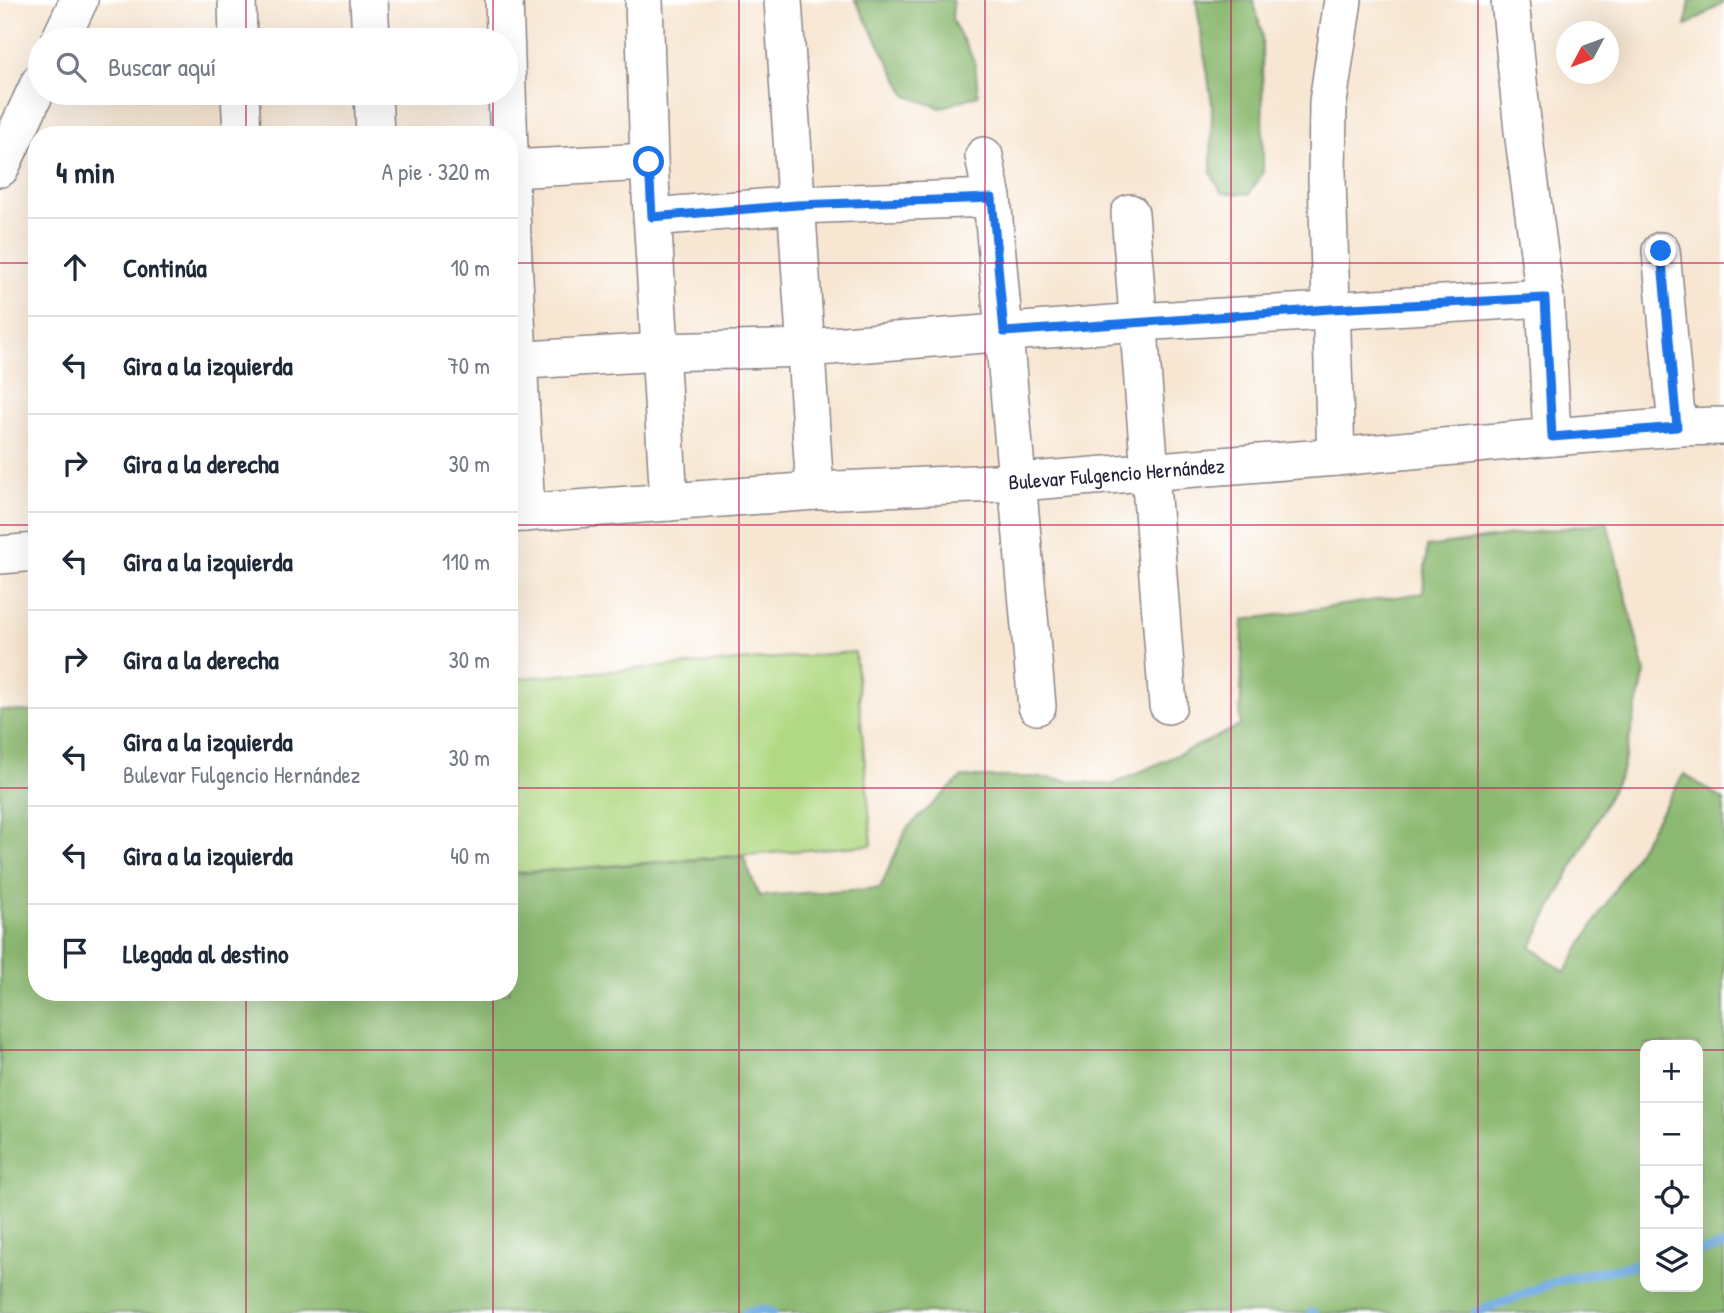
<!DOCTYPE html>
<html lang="es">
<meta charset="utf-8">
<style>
body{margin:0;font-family:"Patrick Hand",sans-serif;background:#f2f2f3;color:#1f2937}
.controls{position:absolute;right:21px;bottom:21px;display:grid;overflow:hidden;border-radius:14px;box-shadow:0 7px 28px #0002}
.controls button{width:63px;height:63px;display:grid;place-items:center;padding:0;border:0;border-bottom:2px solid #e0e1e3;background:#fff;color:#1f2937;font:35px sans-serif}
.compass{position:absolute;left:1556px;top:21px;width:63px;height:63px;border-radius:50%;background:#fff;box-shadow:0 7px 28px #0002;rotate:229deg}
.stop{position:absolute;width:21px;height:21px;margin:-16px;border:5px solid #1a73e8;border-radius:50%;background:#fff}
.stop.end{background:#1a73e8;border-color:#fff;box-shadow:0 2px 7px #0008}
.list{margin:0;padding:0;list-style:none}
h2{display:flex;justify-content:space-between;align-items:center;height:91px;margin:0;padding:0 28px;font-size:30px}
h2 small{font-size:23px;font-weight:400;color:#747a83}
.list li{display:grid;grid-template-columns:46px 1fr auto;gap:21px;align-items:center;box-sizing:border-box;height:98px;padding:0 28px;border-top:2px solid #e0e1e3}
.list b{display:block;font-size:26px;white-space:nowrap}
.list p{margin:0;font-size:23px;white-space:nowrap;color:#747a83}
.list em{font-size:23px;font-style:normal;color:#747a83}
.icon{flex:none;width:38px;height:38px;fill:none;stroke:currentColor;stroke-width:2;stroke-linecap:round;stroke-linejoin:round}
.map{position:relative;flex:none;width:1724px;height:1313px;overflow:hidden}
.search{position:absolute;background:#fff;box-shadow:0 7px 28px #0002;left:28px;top:28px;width:490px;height:77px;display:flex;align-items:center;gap:18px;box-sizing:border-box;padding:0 24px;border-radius:38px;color:#747a83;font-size:26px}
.panel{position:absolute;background:#fff;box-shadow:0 7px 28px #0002;left:28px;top:126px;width:490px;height:875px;border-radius:28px}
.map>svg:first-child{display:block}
</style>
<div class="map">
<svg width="1724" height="1313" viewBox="0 0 1724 1313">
<rect width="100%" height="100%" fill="#fff"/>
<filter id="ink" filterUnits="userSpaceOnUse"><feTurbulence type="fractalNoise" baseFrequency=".0143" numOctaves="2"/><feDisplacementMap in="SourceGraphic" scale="14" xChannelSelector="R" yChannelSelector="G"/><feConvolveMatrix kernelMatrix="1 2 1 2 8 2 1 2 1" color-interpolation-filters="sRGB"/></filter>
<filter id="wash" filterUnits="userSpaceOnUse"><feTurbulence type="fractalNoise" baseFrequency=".00686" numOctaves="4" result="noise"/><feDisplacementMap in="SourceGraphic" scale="28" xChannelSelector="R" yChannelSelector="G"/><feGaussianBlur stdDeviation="1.57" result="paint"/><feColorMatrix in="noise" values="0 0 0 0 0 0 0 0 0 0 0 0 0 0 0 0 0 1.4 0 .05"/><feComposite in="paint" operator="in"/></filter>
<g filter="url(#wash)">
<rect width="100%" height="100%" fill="#f7e6d2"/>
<path fill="#b1d983" stroke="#6a7e5f" stroke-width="2" d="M 855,652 L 872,845 L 514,873 L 509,812 L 509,679 Z"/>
<g fill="#8cb971" stroke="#576e56" stroke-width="2" fill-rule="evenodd">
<path d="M 855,0 L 953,0 L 952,20 L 975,62 L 978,95 L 941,108 L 907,96 Z"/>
<path d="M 1196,0 L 1253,0 L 1262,33 L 1263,173 L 1249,194 L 1222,193 L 1211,173 L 1212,103 Z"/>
<path d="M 1690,0 L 1724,0 L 1724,2 L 1686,26 Z"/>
<path d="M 1607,522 L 1645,672 L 1622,771 L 1531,947 L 1565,972 L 1684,774 L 1724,800 L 1724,1313 L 0,1313 L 0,710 L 35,712 L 37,720 L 37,992 L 509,992 L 509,874 L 743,856 L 759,896 L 880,888 L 907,828 L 962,777 L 1035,777 L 1112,785 L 1240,726 L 1243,620 L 1423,593 L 1427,547 ZM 1698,1045 L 1698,1287 L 1645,1287 L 1645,1045 Z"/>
</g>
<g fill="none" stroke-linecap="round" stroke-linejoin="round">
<g stroke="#6ca9de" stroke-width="10">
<path d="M 1698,1252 L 1724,1246"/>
<path d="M 746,1313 L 763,1310 L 772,1313"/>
<path d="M 1312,1313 L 1314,1313"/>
<path d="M 1476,1313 L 1560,1280 L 1645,1263"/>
</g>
</g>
</g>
<g filter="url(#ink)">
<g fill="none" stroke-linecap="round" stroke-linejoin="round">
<defs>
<g id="minor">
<path d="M 237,0 L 238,40"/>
<path d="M 369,0 L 371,40"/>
<path d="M 504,0 L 512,239 L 526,513"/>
<path d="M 644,0 L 649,162 L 669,502"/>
<path d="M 783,0 L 815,491"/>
<path d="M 1510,0 L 1523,131 L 1545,298 L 1552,437"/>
<path d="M 60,40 L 79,0"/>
<path d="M 240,93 L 242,135"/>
<path d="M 373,93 L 375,135"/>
<path d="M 984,156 L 992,198 L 1037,706"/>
<path d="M 0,168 L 40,82"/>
<path d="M 509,169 L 649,162"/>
<path d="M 1130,213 L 1168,705"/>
<path d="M 652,217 L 797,205 L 992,198"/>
<path d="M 1661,251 L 1677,427"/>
<path d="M 509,361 L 660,352 L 805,348 L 1138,322 L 1545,298"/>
<path d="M 1336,457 L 1327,179 L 1328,102 L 1343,0"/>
<path id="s1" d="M 509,514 L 815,491 L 1018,482 L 1336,457 L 1552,437 L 1677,427 L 1724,426"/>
<path d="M 0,555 L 37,552"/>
</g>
</defs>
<use href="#minor" stroke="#8c8486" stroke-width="40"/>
<use href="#minor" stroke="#fff" stroke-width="37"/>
</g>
</g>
<g fill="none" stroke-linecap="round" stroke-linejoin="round" filter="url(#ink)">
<path stroke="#1a73e8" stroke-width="9" d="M 649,162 L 652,217 L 797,205 L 992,198 L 1004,332 L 1331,309 L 1545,298 L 1552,437 L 1677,427 L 1661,251"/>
</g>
<path fill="none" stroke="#c2185b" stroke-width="2" stroke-opacity="0.55" d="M 246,0 L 246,40M 493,0 L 493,40M 739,0 L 739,1313M 985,0 L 985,1313M 1231,0 L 1231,1313M 1478,0 L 1478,1313M 246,93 L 246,135M 493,93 L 493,135M 0,263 L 37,263M 509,263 L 1724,263M 0,525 L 37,525M 509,525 L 1724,525M 0,788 L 37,788M 509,788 L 1724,788M 246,992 L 246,1313M 493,992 L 493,1313M 0,1050 L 1645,1050M 1698,1050 L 1724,1050"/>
<g text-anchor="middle" stroke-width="5" stroke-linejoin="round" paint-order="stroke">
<g font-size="21" fill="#22223b" stroke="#fff">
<text dy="7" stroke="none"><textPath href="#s1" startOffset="609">Bulevar Fulgencio Hernández</textPath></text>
</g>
</g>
</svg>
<div class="controls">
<button>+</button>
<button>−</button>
<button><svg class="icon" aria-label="locate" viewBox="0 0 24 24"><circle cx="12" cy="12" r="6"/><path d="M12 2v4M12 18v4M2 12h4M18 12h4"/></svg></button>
<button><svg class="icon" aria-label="layers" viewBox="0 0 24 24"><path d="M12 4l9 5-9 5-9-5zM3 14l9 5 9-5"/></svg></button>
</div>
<svg class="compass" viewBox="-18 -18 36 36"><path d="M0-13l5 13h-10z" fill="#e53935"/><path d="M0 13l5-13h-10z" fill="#747a83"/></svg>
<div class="stop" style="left:649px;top:162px"></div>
<div class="stop end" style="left:1661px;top:251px"></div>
<div class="search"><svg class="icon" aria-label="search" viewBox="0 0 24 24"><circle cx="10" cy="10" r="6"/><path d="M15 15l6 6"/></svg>Buscar aquí</div>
<section class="panel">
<h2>4 min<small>A pie · 320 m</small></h2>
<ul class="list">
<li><svg class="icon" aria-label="ahead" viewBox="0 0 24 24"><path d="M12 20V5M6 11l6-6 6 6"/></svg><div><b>Continúa</b></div><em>10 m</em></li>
<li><svg class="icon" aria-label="left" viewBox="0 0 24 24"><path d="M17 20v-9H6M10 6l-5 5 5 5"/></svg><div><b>Gira a la izquierda</b></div><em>70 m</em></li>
<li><svg class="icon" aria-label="right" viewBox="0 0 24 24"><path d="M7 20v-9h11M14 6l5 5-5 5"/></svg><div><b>Gira a la derecha</b></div><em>30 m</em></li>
<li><svg class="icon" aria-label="left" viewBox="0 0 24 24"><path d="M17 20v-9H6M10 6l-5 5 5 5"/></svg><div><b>Gira a la izquierda</b></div><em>110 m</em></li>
<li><svg class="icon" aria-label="right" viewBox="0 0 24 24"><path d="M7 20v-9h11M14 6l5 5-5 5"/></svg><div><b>Gira a la derecha</b></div><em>30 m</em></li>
<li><svg class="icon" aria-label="left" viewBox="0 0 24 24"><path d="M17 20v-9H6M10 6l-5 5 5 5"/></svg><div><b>Gira a la izquierda</b><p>Bulevar Fulgencio Hernández</p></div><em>30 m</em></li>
<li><svg class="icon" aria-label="left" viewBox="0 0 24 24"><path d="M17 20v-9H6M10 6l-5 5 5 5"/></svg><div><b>Gira a la izquierda</b></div><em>40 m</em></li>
<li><svg class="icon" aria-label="arrive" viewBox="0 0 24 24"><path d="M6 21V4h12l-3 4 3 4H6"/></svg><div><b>Llegada al destino</b></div></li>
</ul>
</section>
</div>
